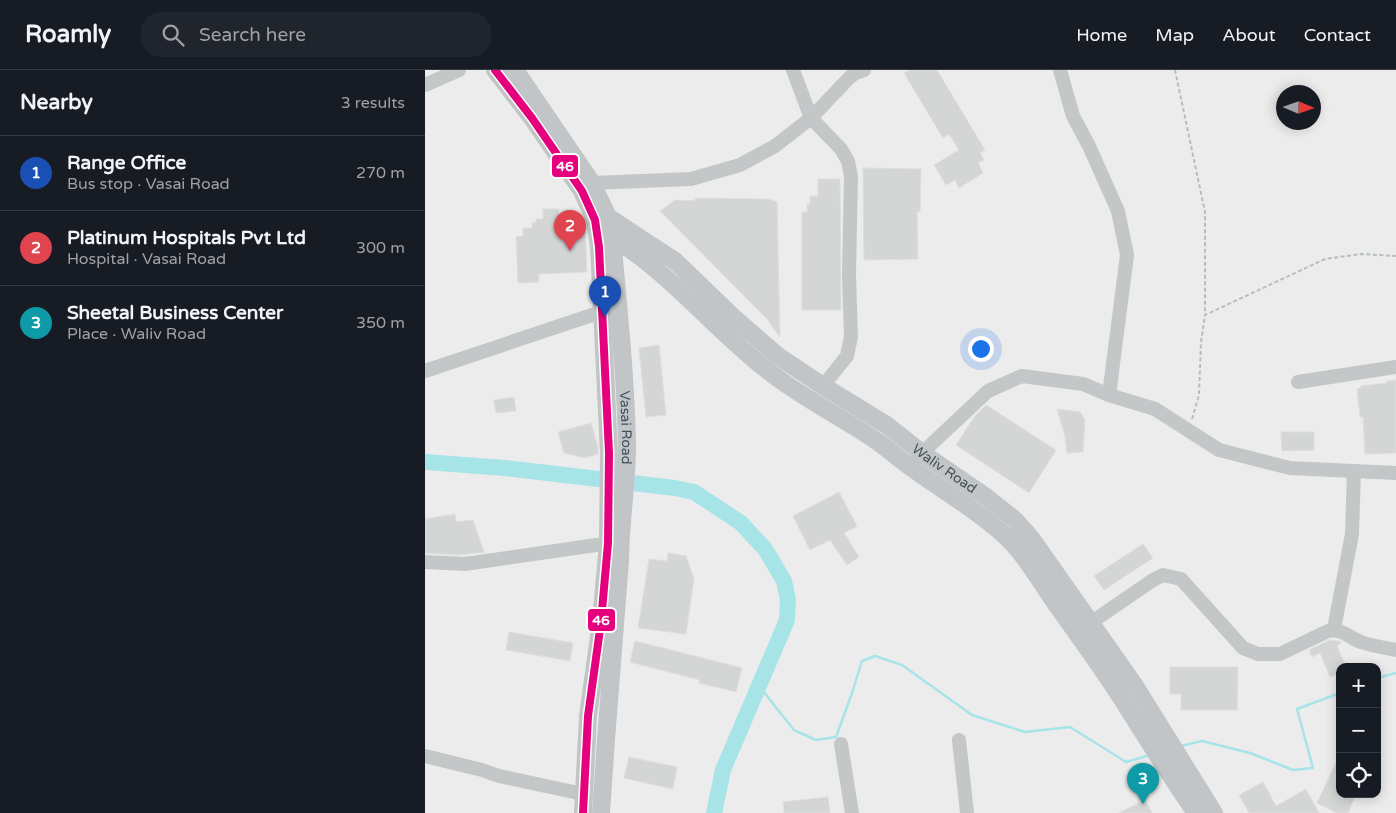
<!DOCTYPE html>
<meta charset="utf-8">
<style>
body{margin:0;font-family:"Varela Round",sans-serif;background:#20242c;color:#f1f3f6}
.controls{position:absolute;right:15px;bottom:15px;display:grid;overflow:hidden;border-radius:10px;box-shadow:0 2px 12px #0003}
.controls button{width:45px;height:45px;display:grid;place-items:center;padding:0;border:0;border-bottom:1px solid #363941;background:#171b24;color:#f1f3f6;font:25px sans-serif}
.compass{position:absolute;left:851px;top:15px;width:45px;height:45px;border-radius:50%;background:#171b24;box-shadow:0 2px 12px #0003;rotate:92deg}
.you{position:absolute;left:555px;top:278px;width:18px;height:18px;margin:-12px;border:4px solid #fff;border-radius:50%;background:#1a73e8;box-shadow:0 0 0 8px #1a73e833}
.badge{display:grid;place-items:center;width:32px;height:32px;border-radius:50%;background:#7c3aed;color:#fff;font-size:16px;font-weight:700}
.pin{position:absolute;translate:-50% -41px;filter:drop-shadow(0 1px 2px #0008)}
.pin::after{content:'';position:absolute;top:26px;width:18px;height:15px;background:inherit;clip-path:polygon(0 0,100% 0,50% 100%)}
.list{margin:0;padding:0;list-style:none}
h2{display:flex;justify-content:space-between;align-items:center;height:65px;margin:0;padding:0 20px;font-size:21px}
h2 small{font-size:16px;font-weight:400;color:#9ea1a6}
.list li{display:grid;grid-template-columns:32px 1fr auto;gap:15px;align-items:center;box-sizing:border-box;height:75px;padding:0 20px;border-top:1px solid #363941}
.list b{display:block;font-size:19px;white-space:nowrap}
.list p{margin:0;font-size:16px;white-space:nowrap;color:#9ea1a6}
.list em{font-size:16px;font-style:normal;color:#9ea1a6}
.icon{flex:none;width:28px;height:28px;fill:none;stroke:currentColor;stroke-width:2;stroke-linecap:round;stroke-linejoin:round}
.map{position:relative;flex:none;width:971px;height:743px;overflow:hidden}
header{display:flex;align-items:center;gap:30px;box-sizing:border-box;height:70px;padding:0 25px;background:#171b24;border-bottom:1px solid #363941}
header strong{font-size:24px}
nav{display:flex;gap:28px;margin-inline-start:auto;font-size:18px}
.search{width:350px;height:45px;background:#20242c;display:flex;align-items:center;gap:12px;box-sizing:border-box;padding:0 18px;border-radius:20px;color:#9ea1a6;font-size:19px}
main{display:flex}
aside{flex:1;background:#171b24}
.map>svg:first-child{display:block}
</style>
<header>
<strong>Roamly</strong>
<div class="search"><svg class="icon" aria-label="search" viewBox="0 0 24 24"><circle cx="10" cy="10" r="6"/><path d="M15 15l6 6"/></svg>Search here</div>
<nav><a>Home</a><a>Map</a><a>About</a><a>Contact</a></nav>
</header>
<main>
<aside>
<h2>Nearby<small>3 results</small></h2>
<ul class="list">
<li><span class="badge" style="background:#1a4fb4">1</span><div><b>Range Office</b><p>Bus stop · Vasai Road</p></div><em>270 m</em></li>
<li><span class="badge" style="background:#e0444e">2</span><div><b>Platinum Hospitals Pvt Ltd</b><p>Hospital · Vasai Road</p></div><em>300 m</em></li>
<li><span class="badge" style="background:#0f9aa8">3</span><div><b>Sheetal Business Center</b><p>Place · Waliv Road</p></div><em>350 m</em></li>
</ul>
</aside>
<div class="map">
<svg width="971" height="743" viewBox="0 0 971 743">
<rect width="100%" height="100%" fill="#edecec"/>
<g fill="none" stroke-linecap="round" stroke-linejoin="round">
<g stroke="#a7e4e8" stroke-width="2.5">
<path d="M 952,608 L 971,603"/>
<path d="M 334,616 L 369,660 L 391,670 L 411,667 L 427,623 L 437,591 L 450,586 L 477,595 L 547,645 L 600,662 L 645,657 L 701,692 L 725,685"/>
<path d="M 756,676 L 777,671 L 825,683 L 868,700 L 888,698 L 872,639 L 915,623"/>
</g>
<path stroke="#a7e4e8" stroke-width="16" d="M 0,392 L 80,398 L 250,418 L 269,422 L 316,453 L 340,479 L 359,511 L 363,530 L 362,550 L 298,700 L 289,743"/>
</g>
<g fill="#d4d5d5" stroke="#dededf">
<path d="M 485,0 L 512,0 L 560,80 L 555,83 L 559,90 L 553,93 L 558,103 L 534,118 L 530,110 L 521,115 L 509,95 L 534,80 L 524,64 L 518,68 L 479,3 Z"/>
<path d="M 438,98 L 496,99 L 495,142 L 492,142 L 493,189 L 439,190 Z"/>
<path d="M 393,109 L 415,109 L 416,240 L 377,240 L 377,142 L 382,142 L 382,134 L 385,134 L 385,126 L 393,126 Z"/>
<path d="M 272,128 L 343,129 L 352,132 L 355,267 L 341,248 L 235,141 L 250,130 L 268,131 Z"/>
<path d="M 118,139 L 134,139 L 134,158 L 160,157 L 162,202 L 114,204 L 114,212 L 93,213 L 91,167 L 98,166 L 98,158 L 107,158 L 107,153 L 111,153 L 111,149 L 118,149 Z"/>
<path d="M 234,275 L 241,345 L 221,347 L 214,278 Z"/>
<path d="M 971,310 L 971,383 L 940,384 L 938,347 L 935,347 L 932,319 L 936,318 L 936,316 L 962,313 L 962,311 Z"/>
<path d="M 89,327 L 91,341 L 71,343 L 69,330 Z"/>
<path d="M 561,335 L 631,380 L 604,423 L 531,375 L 550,346 Z"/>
<path d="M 632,339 L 655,342 L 660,350 L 658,382 L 642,383 L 640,366 Z"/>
<path d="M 166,353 L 173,377 L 173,384 L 160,388 L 139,383 L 133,362 Z"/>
<path d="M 856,362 L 889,362 L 889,380 L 857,381 Z"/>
<path d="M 414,422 L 432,456 L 419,463 L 434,487 L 422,495 L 405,470 L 385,480 L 368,446 Z"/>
<path d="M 30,444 L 31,452 L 48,450 L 59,482 L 34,485 L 0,483 L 0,449 Z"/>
<path d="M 718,474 L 728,488 L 679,520 L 669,506 Z"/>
<path d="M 243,483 L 261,486 L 269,509 L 261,564 L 213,558 L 224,489 L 242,491 Z"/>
<path d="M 84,562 L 148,573 L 145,591 L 81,580 Z"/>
<path d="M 905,570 L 917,572 L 912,576 L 921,597 L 915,597 L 915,603 L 905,607 L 895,583 L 887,587 L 884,580 Z"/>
<path d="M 210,571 L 317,598 L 311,622 L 274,613 L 275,610 L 205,592 Z"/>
<path d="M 745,597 L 813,597 L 812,640 L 756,640 L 756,624 L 745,624 Z"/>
<path d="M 915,684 L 915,724 L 931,724 L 923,743 L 912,743 L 892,733 Z"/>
<path d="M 204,687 L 252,697 L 248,719 L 199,708 Z"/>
<path d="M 838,712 L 851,736 L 881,719 L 894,743 L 824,743 L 814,725 Z"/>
<path d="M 403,727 L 405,743 L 359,743 L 358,732 Z"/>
<path d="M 720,730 L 727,743 L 694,743 Z"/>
</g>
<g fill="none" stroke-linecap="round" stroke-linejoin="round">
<g stroke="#b3bfba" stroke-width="2" stroke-dasharray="4 2.5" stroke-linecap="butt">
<path d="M 750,0 L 780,142 L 780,245"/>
<path d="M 767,349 L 774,325 L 776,272 L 780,245 L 900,189 L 936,184 L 971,186"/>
</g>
<g stroke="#c3c7c8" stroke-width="14">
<path d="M 368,0 L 386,48 L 416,79 L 423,91 L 426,106 L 424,205 L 426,267 L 422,286 L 398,316"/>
<path d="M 635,0 L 648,46 L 664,76 L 693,141 L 702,185 L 684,325"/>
<path d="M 0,15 L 34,0"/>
<path d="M 167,113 L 266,109 L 315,95 L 350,76 L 386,48 L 424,8 L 430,3 L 439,0"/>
<path d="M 0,301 L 185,239"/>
<path d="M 873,312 L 971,297"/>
<path d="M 492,389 L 497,383 L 563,321 L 597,306 L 658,314 L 684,325 L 730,339 L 794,380 L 865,398 L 971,403"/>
<path d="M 0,492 L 40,494 L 192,472"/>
<path d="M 658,558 L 728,510 L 738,505 L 756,509 L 818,578 L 833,584 L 855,584 L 903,561 C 918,558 924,568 936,572 C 947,576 960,578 971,580"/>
<path d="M 909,559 L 927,464 L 929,401"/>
<path d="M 534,670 L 542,743"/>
<path d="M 416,674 L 427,743"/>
<path d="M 0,686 L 57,700 L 74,706 L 158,724"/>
</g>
<g stroke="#c1c5c7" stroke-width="18">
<path d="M 70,0 L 107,48 L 157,121 L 170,150 L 174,177 L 184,383 L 183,473 L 176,552 L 163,646 L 158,743"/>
<path id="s1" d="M 90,0 L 167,113 L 183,147 L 187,167 C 193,237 201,307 202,377 C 202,415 195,453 195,491 L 181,669 L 176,743"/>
<path id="s2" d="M 165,137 L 183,147 L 250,191 L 307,246 L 353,286 L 398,316 L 463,356 L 497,383 L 561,427 L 590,450 L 606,468 L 710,616 L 789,743"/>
<path d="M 172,159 C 238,193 284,255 342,300 C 377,328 417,347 453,372 C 465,380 475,390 487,398 C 517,420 549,438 577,463 C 599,482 614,510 631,534 C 653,565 676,596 697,629 C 721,667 745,706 771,743"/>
</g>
<defs>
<path id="bus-1" d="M 70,0 L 107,48 L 157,121 L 170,150 L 174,177 L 184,383 L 183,473 L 176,552 L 163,646 L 158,743"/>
</defs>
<use href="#bus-1" stroke="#fff" stroke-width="11"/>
<use href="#bus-1" stroke="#e5007d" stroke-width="8"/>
</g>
<g text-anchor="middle" stroke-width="4" stroke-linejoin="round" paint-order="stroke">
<g font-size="14" fill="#455157" stroke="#fff">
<text dy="5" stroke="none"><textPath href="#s1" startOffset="386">Vasai Road</textPath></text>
<text dy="5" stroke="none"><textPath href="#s2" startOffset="442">Waliv Road</textPath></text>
</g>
</g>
<g stroke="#fff" stroke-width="2">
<rect x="126" y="84" width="28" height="24" rx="5" fill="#e5007d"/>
<rect x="162" y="538" width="29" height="24" rx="5" fill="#e5007d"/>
</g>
<g font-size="14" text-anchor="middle" font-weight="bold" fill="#fff">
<text x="140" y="101">46</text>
<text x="176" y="555">46</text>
</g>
</svg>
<div class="controls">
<button>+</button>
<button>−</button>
<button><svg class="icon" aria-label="locate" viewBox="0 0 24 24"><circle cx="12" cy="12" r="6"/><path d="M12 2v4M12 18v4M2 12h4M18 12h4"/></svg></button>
</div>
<svg class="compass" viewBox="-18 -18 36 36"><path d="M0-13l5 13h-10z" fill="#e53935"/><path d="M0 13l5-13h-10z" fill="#9ea1a6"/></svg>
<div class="you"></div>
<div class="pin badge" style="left:180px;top:247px;background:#1a4fb4">1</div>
<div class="pin badge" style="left:145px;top:181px;background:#e0444e">2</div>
<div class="pin badge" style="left:718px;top:734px;background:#0f9aa8">3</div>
</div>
</main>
